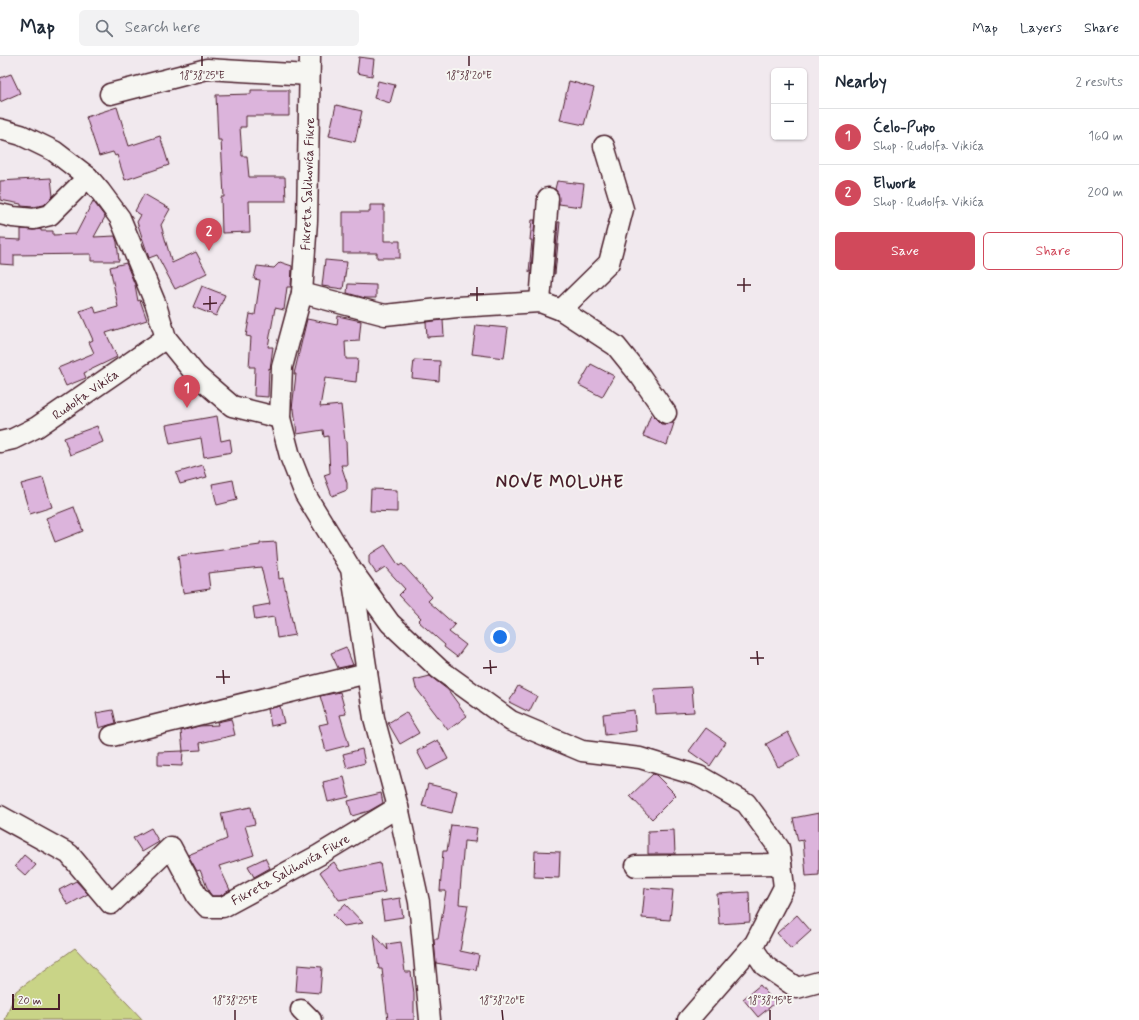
<!DOCTYPE html>
<meta charset="utf-8">
<style>
body{margin:0;font-family:Mynerve,sans-serif;background:#f2f2f3;color:#1f2937}
.controls{position:absolute;right:12px;top:12px;display:grid;overflow:hidden;border-radius:6px;box-shadow:0 1px 3px #0004}
.controls button{width:36px;height:36px;display:grid;place-items:center;padding:0;border:0;border-bottom:1px solid #e0e1e3;background:#fff;color:#1f2937;font:20px sans-serif}
.scale{position:absolute;left:12px;bottom:10px;width:48px;box-sizing:border-box;padding-left:4px;border:2px solid #4a1f2b;border-top:0;font-size:11px;line-height:14px;white-space:nowrap;color:#4a1f2b;-webkit-text-stroke:3px #f6f6f2;paint-order:stroke}
.you{position:absolute;left:500px;top:581px;width:14px;height:14px;margin:-10px;border:3px solid #fff;border-radius:50%;background:#1a73e8;box-shadow:0 0 0 6px #1a73e833}
.badge{display:grid;place-items:center;width:26px;height:26px;border-radius:50%;background:#d1495b;color:#fff;font-size:13px;font-weight:700}
.pin{position:absolute;translate:-50% -33px;filter:drop-shadow(0 1px 2px #0008)}
.pin::after{content:'';position:absolute;top:21px;width:14px;height:12px;background:inherit;clip-path:polygon(0 0,100% 0,50% 100%)}
.list{margin:0;padding:0;list-style:none}
h2{display:flex;justify-content:space-between;align-items:center;height:52px;margin:0;padding:0 16px;font-size:17px}
h2 small{font-size:13px;font-weight:400;color:#747a83}
.list li{display:grid;grid-template-columns:26px 1fr auto;gap:12px;align-items:center;box-sizing:border-box;height:56px;padding:0 16px;border-top:1px solid #e0e1e3}
.list b{display:block;font-size:15px;white-space:nowrap}
.list p{margin:0;font-size:13px;white-space:nowrap;color:#747a83}
.list em{font-size:13px;font-style:normal;color:#747a83}
.actions{display:flex;gap:8px;padding:12px 16px}
.actions a{flex:1;padding:9px 0;border:1px solid #d1495b;border-radius:6px;text-align:center;font-size:14px;color:#d1495b}
.actions .main{background:#d1495b;color:#fff}
.icon{flex:none;width:22px;height:22px;fill:none;stroke:currentColor;stroke-width:2;stroke-linecap:round;stroke-linejoin:round}
.map{position:relative;flex:none;width:819px;height:964px;overflow:hidden}
header{display:flex;align-items:center;gap:24px;box-sizing:border-box;height:56px;padding:0 20px;background:#fff;border-bottom:1px solid #e0e1e3}
header strong{font-size:19px}
nav{display:flex;gap:22px;margin-inline-start:auto;font-size:14px}
.search{width:280px;height:36px;background:#f2f2f3;display:flex;align-items:center;gap:10px;box-sizing:border-box;padding:0 14px;border-radius:6px;color:#747a83;font-size:15px}
main{display:flex}
aside{flex:1;background:#fff}
.map>svg:first-child{display:block}
</style>
<header>
<strong>Map</strong>
<div class="search"><svg class="icon" aria-label="search" viewBox="0 0 24 24"><circle cx="10" cy="10" r="6"/><path d="M15 15l6 6"/></svg>Search here</div>
<nav><a>Map</a><a>Layers</a><a>Share</a></nav>
</header>
<main>
<div class="map">
<svg width="819" height="964" viewBox="0 0 819 964">
<rect width="100%" height="100%" fill="#f1e9ee"/>
<filter id="ink" filterUnits="userSpaceOnUse"><feTurbulence type="fractalNoise" baseFrequency=".025" numOctaves="2"/><feDisplacementMap in="SourceGraphic" scale="8" xChannelSelector="R" yChannelSelector="G"/><feConvolveMatrix kernelMatrix="1 2 1 2 8 2 1 2 1" color-interpolation-filters="sRGB"/></filter>
<g filter="url(#ink)">
<path fill="#c9d487" stroke="#8a7a59" d="M 75,892 L 143,964 L 5,964 L 16,935 Z"/>
<g fill="#dcb4dc" stroke="#4a1f2b">
<path d="M 359,1 L 374,3 L 372,20 L 357,17 Z"/>
<path d="M 11,18 L 20,37 L 0,46 L 0,22 Z"/>
<path d="M 378,25 L 395,29 L 390,47 L 374,42 Z"/>
<path d="M 569,25 L 594,32 L 584,69 L 560,64 Z"/>
<path d="M 251,34 L 289,34 L 289,60 L 246,60 L 246,71 L 240,71 L 242,100 L 247,100 L 249,121 L 285,121 L 286,145 L 249,145 L 250,176 L 222,177 L 221,141 L 224,141 L 221,84 L 218,84 L 216,39 L 251,38 Z"/>
<path d="M 336,49 L 362,55 L 355,86 L 329,80 Z"/>
<path d="M 117,51 L 129,90 L 160,80 L 169,109 L 125,124 L 117,99 L 115,100 L 113,96 L 99,100 L 86,61 Z"/>
<path d="M 51,122 L 53,140 L 44,149 L 33,151 L 21,150 L 21,148 L 0,144 L 0,125 Z"/>
<path d="M 557,125 L 584,128 L 581,151 L 559,148 L 558,137 L 555,133 Z"/>
<path d="M 144,138 L 170,153 L 161,169 L 172,207 L 196,196 L 207,217 L 175,233 L 157,199 L 149,202 L 137,166 L 141,159 L 135,155 Z"/>
<path d="M 93,145 L 105,161 L 94,181 L 115,180 L 117,186 L 119,205 L 91,205 L 91,198 L 14,199 L 14,209 L 0,208 L 0,183 L 21,184 L 21,173 L 33,174 L 41,173 L 41,175 L 53,175 L 53,179 L 76,178 Z"/>
<path d="M 370,149 L 384,149 L 384,185 L 400,185 L 400,202 L 377,202 L 377,197 L 343,197 L 343,156 L 370,156 Z"/>
<path d="M 532,164 L 535,164 L 531,216 L 529,216 L 532,184 L 530,184 Z"/>
<path d="M 558,166 L 560,166 L 555,218 L 554,218 Z"/>
<path d="M 325,204 L 347,206 L 343,233 L 322,230 Z"/>
<path d="M 280,206 L 292,210 L 291,231 L 287,231 L 284,254 L 275,252 L 268,291 L 273,291 L 270,313 L 269,312 L 268,341 L 254,340 L 255,311 L 249,311 L 251,281 L 246,280 L 250,258 L 255,259 L 260,224 L 254,223 L 257,210 L 274,212 Z"/>
<path d="M 126,207 L 135,229 L 138,245 L 140,244 L 147,264 L 106,277 L 117,301 L 84,317 L 86,322 L 66,330 L 58,312 L 94,297 L 89,286 L 93,284 L 80,255 L 94,250 L 96,257 L 118,251 L 110,211 Z"/>
<path d="M 348,228 L 376,229 L 376,242 L 365,242 L 347,237 Z"/>
<path d="M 202,230 L 225,239 L 216,260 L 193,251 Z"/>
<path d="M 338,260 L 361,265 L 359,285 L 345,286 L 346,303 L 358,303 L 356,326 L 325,322 L 320,351 L 341,349 L 345,385 L 346,385 L 347,409 L 341,409 L 347,427 L 347,434 L 332,440 L 324,419 L 330,417 L 328,380 L 324,381 L 323,374 L 297,378 L 294,353 L 292,353 L 296,318 L 294,318 L 307,263 L 337,269 Z"/>
<path d="M 443,264 L 444,280 L 427,281 L 426,266 Z"/>
<path d="M 476,269 L 508,272 L 504,302 L 472,298 Z"/>
<path d="M 414,304 L 440,305 L 439,325 L 412,322 Z"/>
<path d="M 591,308 L 614,320 L 602,341 L 579,329 Z"/>
<path d="M 651,358 L 661,368 L 667,368 L 674,367 L 667,389 L 643,380 Z"/>
<path d="M 217,360 L 221,385 L 230,383 L 232,396 L 204,401 L 201,382 L 170,388 L 166,369 Z"/>
<path d="M 97,370 L 103,386 L 70,399 L 64,382 Z"/>
<path d="M 203,409 L 207,421 L 180,428 L 176,417 Z"/>
<path d="M 43,422 L 52,451 L 30,458 L 21,428 Z"/>
<path d="M 233,424 L 237,444 L 217,449 L 212,428 Z"/>
<path d="M 371,433 L 397,434 L 397,456 L 370,455 Z"/>
<path d="M 74,451 L 83,475 L 55,486 L 46,462 Z"/>
<path d="M 276,486 L 279,523 L 283,522 L 295,579 L 277,582 L 274,561 L 255,564 L 253,551 L 270,548 L 261,511 L 208,517 L 210,533 L 183,537 L 178,500 L 260,489 L 260,487 Z"/>
<path d="M 385,489 L 399,510 L 402,508 L 432,541 L 428,545 L 455,569 L 449,576 L 466,589 L 457,601 L 444,591 L 445,589 L 418,565 L 421,562 L 399,539 L 405,533 L 385,511 L 376,517 L 369,507 L 369,499 Z"/>
<path d="M 346,591 L 353,609 L 338,612 L 331,597 Z"/>
<path d="M 430,620 L 448,634 L 467,660 L 448,674 L 416,632 L 414,624 Z"/>
<path d="M 518,630 L 537,640 L 529,656 L 509,646 Z"/>
<path d="M 692,631 L 694,656 L 656,658 L 654,633 Z"/>
<path d="M 340,636 L 346,658 L 340,659 L 349,689 L 326,695 L 319,669 L 328,667 L 320,640 Z"/>
<path d="M 280,650 L 284,667 L 271,670 L 268,653 Z"/>
<path d="M 113,654 L 116,667 L 99,672 L 96,657 Z"/>
<path d="M 634,654 L 636,675 L 605,679 L 603,658 Z"/>
<path d="M 406,656 L 419,677 L 400,688 L 388,667 Z"/>
<path d="M 231,663 L 235,679 L 200,687 L 201,694 L 183,695 L 181,675 L 199,670 L 218,669 L 217,666 Z"/>
<path d="M 706,672 L 726,686 L 710,710 L 689,695 Z"/>
<path d="M 788,676 L 800,700 L 778,711 L 766,688 Z"/>
<path d="M 438,684 L 448,703 L 427,714 L 417,695 Z"/>
<path d="M 362,693 L 365,707 L 347,712 L 343,698 Z"/>
<path d="M 183,695 L 182,710 L 158,709 L 158,696 Z"/>
<path d="M 653,718 L 656,719 L 676,739 L 652,763 L 630,740 Z"/>
<path d="M 344,721 L 349,741 L 328,746 L 323,726 Z"/>
<path d="M 428,728 L 457,735 L 452,757 L 422,750 Z"/>
<path d="M 381,737 L 383,747 L 369,755 L 352,760 L 348,745 Z"/>
<path d="M 251,751 L 255,768 L 245,770 L 254,799 L 219,810 L 230,834 L 220,840 L 212,840 L 209,836 L 200,814 L 197,815 L 188,799 L 227,783 L 221,757 Z"/>
<path d="M 819,757 L 819,819 L 806,820 L 803,784 L 798,785 L 793,762 Z"/>
<path d="M 451,769 L 477,772 L 475,786 L 464,785 L 459,848 L 468,849 L 460,895 L 479,899 L 476,914 L 436,907 L 434,884 L 434,883 L 438,883 L 446,835 L 440,835 L 443,795 L 447,795 Z"/>
<path d="M 151,772 L 159,786 L 142,796 L 133,782 Z"/>
<path d="M 674,774 L 675,798 L 648,798 L 648,775 Z"/>
<path d="M 535,795 L 560,796 L 559,822 L 534,821 Z"/>
<path d="M 24,799 L 36,809 L 26,820 L 15,810 Z"/>
<path d="M 265,802 L 270,812 L 254,821 L 248,810 Z"/>
<path d="M 334,806 L 340,815 L 380,807 L 385,836 L 339,844 L 320,816 Z"/>
<path d="M 76,825 L 88,838 L 68,849 L 59,834 Z"/>
<path d="M 645,832 L 673,834 L 670,864 L 642,862 Z"/>
<path d="M 749,836 L 750,866 L 719,868 L 717,838 Z"/>
<path d="M 400,842 L 403,861 L 384,864 L 381,845 Z"/>
<path d="M 345,848 L 363,867 L 344,870 L 333,859 Z"/>
<path d="M 797,859 L 811,875 L 791,893 L 777,877 Z"/>
<path d="M 374,878 L 388,894 L 387,888 L 401,886 L 405,916 L 411,916 L 414,937 L 414,964 L 388,964 L 382,913 L 379,913 Z"/>
<path d="M 298,909 L 322,911 L 320,937 L 296,935 Z"/>
<path d="M 760,929 L 775,947 L 758,961 L 743,943 Z"/>
</g>
<g fill="none" stroke-linecap="round" stroke-linejoin="round">
<defs>
<g id="minor">
<path d="M 310,0 L 307,165 L 302,237 L 282,311 L 280,362 L 290,400 L 305,438 L 351,513 L 374,662 L 398,751 L 419,846 L 430,964"/>
<path d="M 110,38 L 207,13 L 309,19"/>
<path d="M 0,73 L 21,79 L 54,95 L 88,121 L 100,135 L 120,162 L 156,249 L 166,282 L 196,319 L 232,350 L 280,362"/>
<path d="M 0,158 L 13,161 L 34,163 L 50,159 L 88,121"/>
<path d="M 302,237 L 385,259 L 457,251 L 540,246 L 561,254 L 616,290 L 641,321 L 666,357"/>
<path d="M 540,246 L 548,142"/>
<path d="M 561,254 L 609,207 L 623,153 L 604,90"/>
<path d="M 0,386 L 13,383 L 37,371 L 166,282"/>
<path d="M 354,517 L 390,567 L 439,613 L 511,665 L 582,695 L 640,702 L 699,720 L 746,747 L 779,792 L 784,831 L 755,887 L 688,964"/>
<path d="M 112,680 L 367,617"/>
<path d="M 0,760 L 69,798 L 111,848 L 171,791 L 197,840 L 207,851 L 223,851 L 319,799 L 398,751"/>
<path d="M 636,810 L 781,808"/>
<path d="M 752,891 L 765,910 L 797,932 L 819,926"/>
<path d="M 301,954 L 311,964"/>
</g>
</defs>
<use href="#minor" stroke="#4a1f2b" stroke-width="23"/>
<use href="#minor" stroke="#f6f6f2" stroke-width="20"/>
</g>
</g>
<path fill="none" stroke="#4a1f2b" stroke-width="1.5" d="M 202,0 L 202,10M 469,0 L 469,10M 744,222 L 744,236M 737,229 L 751,229M 477,231 L 477,245M 470,238 L 484,238M 210,240 L 210,254M 203,248 L 217,247M 757,595 L 758,609M 750,602 L 764,602M 490,604 L 491,618M 483,612 L 497,611M 223,614 L 224,628M 216,621 L 230,621M 235,954 L 235,964M 502,954 L 503,964M 770,954 L 770,964"/>
<g text-anchor="middle" stroke-width="4" stroke-linejoin="round" paint-order="stroke">
<g font-size="13" fill="#4a1f2b" stroke="#f6f6f2">
<text transform="translate(307 128) rotate(-88)" y="5">Fikreta Salihovića Fikre</text>
<text transform="translate(85 338) rotate(-35)" y="5">Rudolfa Vikića</text>
<text transform="translate(290 813) rotate(-29)" y="5">Fikreta Salihovića Fikre</text>
</g>
<g font-size="17" font-weight="bold" letter-spacing="1" fill="#4a1f2b" stroke="#f6f6f2">
<text x="560" y="431">NOVE MOLUHE</text>
</g>
</g>
<g font-size="10" text-anchor="middle" fill="#4a1f2b" stroke="#f6f6f2" stroke-width="4" stroke-linejoin="round" paint-order="stroke">
<text x="202" y="23">18°38'25"E</text>
<text x="469" y="23">18°38'20"E</text>
<text x="235" y="948">18°38'25"E</text>
<text x="502" y="948">18°38'20"E</text>
<text x="770" y="948">18°38'15"E</text>
</g>
</svg>
<div class="controls">
<button>+</button>
<button>−</button>
</div>
<div class="scale">20 m</div>
<div class="you"></div>
<div class="pin badge" style="left:187px;top:352px">1</div>
<div class="pin badge" style="left:209px;top:195px">2</div>
</div>
<aside>
<h2>Nearby<small>2 results</small></h2>
<ul class="list">
<li><span class="badge">1</span><div><b>Ćelo-Pupo</b><p>Shop · Rudolfa Vikića</p></div><em>160 m</em></li>
<li><span class="badge">2</span><div><b>Elwork</b><p>Shop · Rudolfa Vikića</p></div><em>200 m</em></li>
</ul>
<div class="actions"><a class="main">Save</a><a>Share</a></div>
</aside>
</main>
